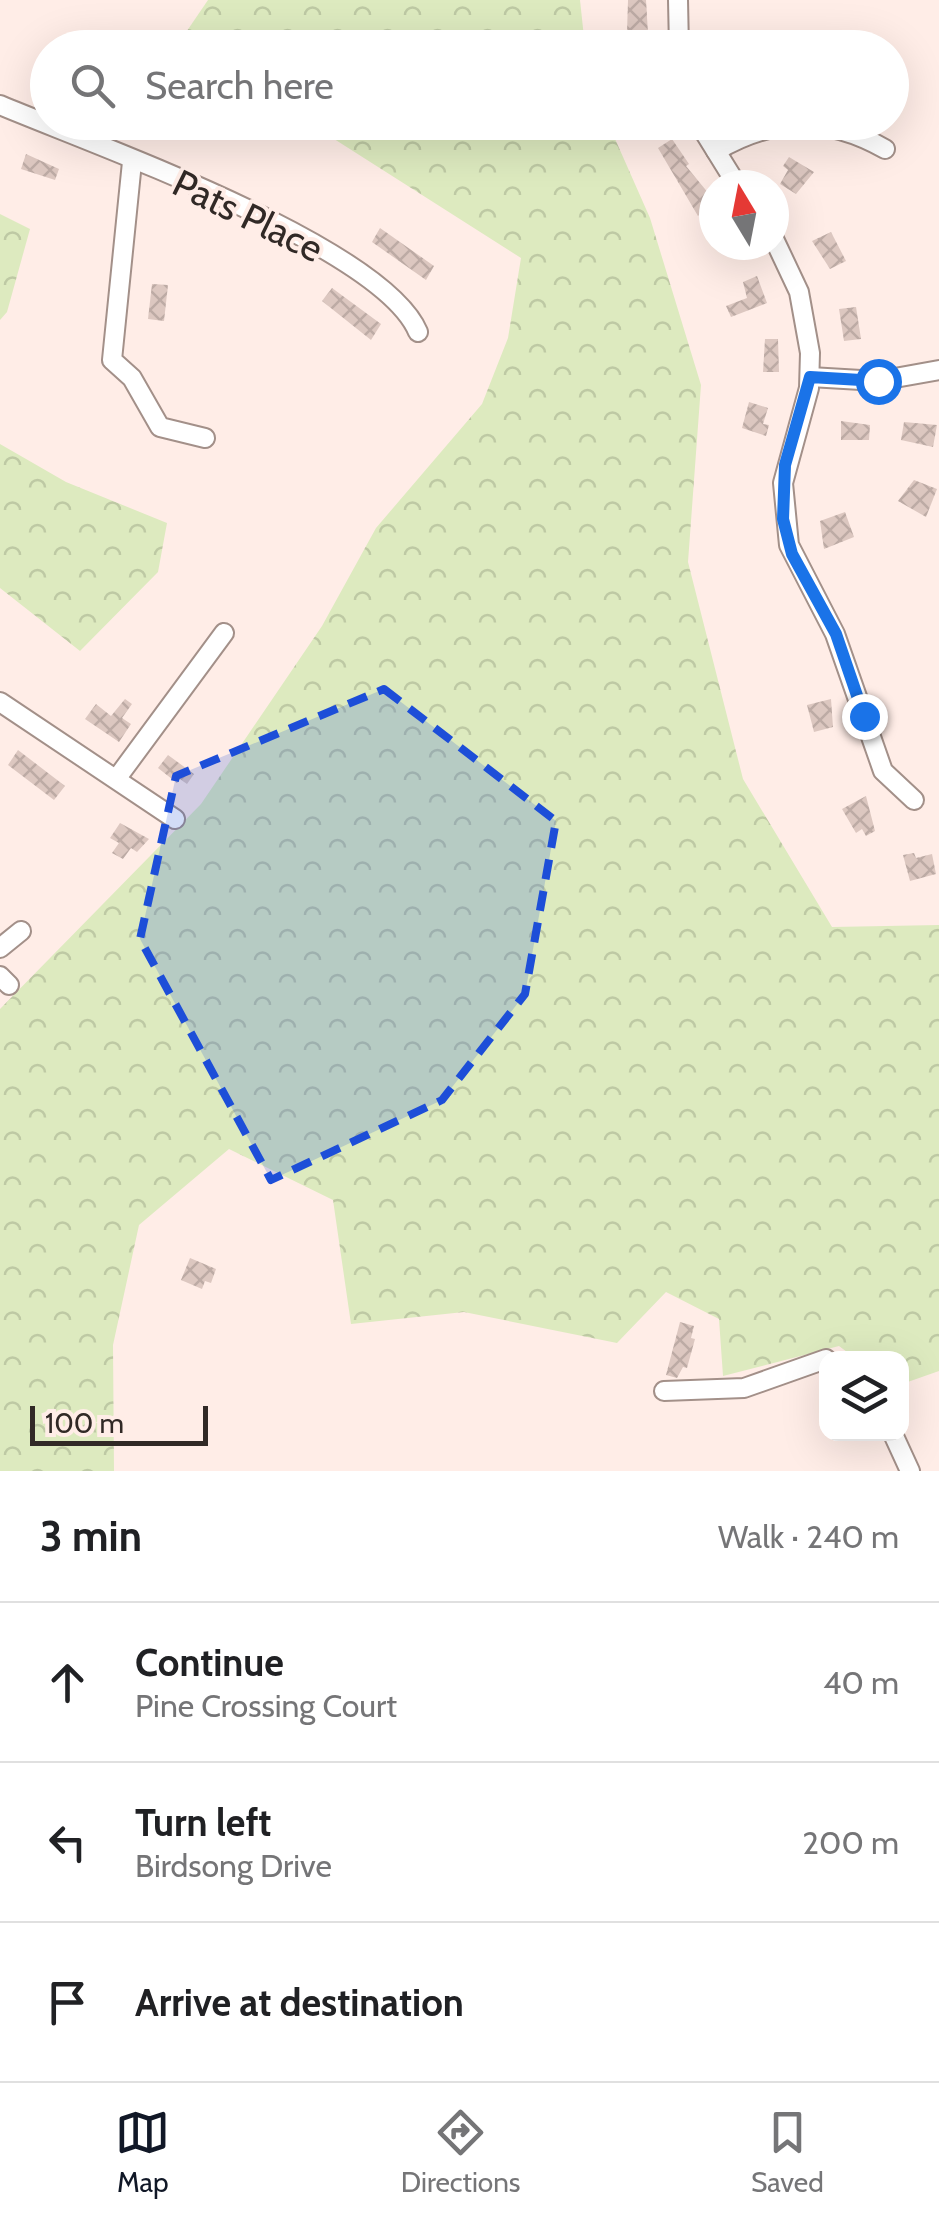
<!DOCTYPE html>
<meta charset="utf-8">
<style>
body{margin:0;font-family:Cabin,sans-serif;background:#f6f6f6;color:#202124}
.controls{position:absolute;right:30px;bottom:30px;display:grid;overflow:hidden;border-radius:20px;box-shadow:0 10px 40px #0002}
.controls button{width:90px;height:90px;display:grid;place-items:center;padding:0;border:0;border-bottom:2px solid #e0e0e0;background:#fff;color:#202124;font:50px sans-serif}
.compass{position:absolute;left:699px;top:170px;width:90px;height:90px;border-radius:50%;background:#fff;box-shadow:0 10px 40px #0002;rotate:350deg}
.scale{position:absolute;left:30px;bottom:25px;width:178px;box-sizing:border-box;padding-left:10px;border:5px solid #312926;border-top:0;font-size:28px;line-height:35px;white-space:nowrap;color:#312926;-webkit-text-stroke:8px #ffede7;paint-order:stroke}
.stop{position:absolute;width:30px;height:30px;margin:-22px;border:8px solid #1a73e8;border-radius:50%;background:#fff}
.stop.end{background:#1a73e8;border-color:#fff;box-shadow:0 2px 10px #0008}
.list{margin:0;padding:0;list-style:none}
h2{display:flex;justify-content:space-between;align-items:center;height:130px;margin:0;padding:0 40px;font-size:42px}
h2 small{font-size:32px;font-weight:400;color:#757577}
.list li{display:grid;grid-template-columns:65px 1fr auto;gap:30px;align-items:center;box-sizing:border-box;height:160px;padding:0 40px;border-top:2px solid #e0e0e0}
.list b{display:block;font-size:38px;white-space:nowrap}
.list p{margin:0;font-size:32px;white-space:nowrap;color:#757577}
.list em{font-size:32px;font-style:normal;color:#757577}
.icon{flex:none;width:55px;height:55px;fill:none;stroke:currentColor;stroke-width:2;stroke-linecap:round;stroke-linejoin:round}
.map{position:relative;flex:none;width:939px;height:1471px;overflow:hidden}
.search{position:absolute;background:#fff;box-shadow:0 10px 40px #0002;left:30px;right:30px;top:30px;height:110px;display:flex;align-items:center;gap:25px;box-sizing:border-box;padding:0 35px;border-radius:55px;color:#757577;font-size:38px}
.sheet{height:610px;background:#fff}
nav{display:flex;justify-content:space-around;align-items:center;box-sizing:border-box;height:140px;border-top:2px solid #e0e0e0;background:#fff;font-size:28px;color:#757577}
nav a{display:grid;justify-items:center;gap:5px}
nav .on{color:#111827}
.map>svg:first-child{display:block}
</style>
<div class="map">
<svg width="939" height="1471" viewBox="0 0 939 1471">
<defs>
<pattern id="forest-crowns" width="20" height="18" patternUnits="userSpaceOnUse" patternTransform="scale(2.5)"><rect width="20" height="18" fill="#ddeabf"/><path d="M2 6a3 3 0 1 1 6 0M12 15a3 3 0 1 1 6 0" fill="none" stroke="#bec9a4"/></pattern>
<pattern id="building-cross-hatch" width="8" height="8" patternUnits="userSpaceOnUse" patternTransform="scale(2.5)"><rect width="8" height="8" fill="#dcc7c0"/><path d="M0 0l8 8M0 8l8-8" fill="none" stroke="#bdaba5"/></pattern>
</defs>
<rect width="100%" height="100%" fill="#ffede7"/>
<g fill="url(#forest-crowns)">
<path d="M 208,0 L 580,0 L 585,47 L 176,47 Z"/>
<path d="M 309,123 L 608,123 L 650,218 L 701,385 L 688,562 L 743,779 L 832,927 L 939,925 L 939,1371 L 902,1384 L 902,1358 L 855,1358 L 839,1346 L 723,1376 L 719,1319 L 666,1292 L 617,1343 L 464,1312 L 351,1324 L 333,1200 L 229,1149 L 139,1225 L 113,1345 L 114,1471 L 0,1471 L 0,1009 L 201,804 L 322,626 L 376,528 L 482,404 L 508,338 L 521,258 Z"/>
<path d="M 0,214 L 30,229 L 7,312 L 0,320 Z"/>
<path d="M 0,444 L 66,482 L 167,523 L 158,572 L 80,651 L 0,588 Z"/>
</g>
<g fill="url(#building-cross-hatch)">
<path d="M 628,0 L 646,0 L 648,33 L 627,32 Z"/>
<path d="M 672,139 L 689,164 L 686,166 L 714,200 L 698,216 L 658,148 Z"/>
<path d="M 26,154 L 59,169 L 55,180 L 21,169 Z"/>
<path d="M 789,157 L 814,172 L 796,194 L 780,184 L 788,170 L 783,166 Z"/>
<path d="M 380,228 L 434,266 L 426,280 L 372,242 Z"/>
<path d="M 831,232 L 846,261 L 830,269 L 812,241 Z"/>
<path d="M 757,276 L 767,303 L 731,317 L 726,306 L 747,298 L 743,282 Z"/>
<path d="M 152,284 L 168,285 L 164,321 L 148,319 Z"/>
<path d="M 332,288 L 381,324 L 371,340 L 322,301 Z"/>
<path d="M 856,307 L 861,339 L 844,341 L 839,309 Z"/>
<path d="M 765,339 L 778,339 L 779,372 L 763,372 Z"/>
<path d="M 749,402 L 768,408 L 763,424 L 769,425 L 766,436 L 742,428 Z"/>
<path d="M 841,421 L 870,425 L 869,440 L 841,440 Z"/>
<path d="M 904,422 L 937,425 L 933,447 L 901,440 Z"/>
<path d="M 914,480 L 937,489 L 926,517 L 898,501 Z"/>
<path d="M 845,512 L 854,537 L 824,549 L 820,521 Z"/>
<path d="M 125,699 L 132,704 L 122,718 L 131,724 L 119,742 L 85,719 L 96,704 L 111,716 Z"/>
<path d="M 831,699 L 833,727 L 814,732 L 807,705 Z"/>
<path d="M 18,750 L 65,786 L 54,800 L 8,765 Z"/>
<path d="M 168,755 L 194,774 L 187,784 L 180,779 L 177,783 L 158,768 Z"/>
<path d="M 866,796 L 875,831 L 866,836 L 862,829 L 856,833 L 842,809 Z"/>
<path d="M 120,823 L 149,839 L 137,852 L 131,848 L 123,859 L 112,853 L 119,843 L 110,838 Z"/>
<path d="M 914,853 L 916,858 L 932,854 L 936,874 L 910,881 L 903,855 Z"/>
<path d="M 190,1258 L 216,1269 L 211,1283 L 205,1281 L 202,1289 L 181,1280 Z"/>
<path d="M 680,1322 L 694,1326 L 691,1338 L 695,1339 L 687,1368 L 683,1367 L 677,1378 L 666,1375 Z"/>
</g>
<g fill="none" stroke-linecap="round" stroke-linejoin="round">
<defs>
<g id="minor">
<path d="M 678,0 L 679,48"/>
<path d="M 0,105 C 92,144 382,246 418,332"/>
<path d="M 698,122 L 737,185"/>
<path d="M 716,151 C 774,117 826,116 885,149"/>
<path d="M 132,162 L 112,360 L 132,378 L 160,427 L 205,438"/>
<path d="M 774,239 L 799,292 L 810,353 L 809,388 L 783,483 L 789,545 L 835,634 L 883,771 L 914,800"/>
<path d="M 810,377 L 878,381 L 939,370"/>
<path d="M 0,702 L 175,819"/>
<path d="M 117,778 L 224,633"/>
<path d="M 0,948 L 21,931"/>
<path d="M 0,976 L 9,985"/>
<path d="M 664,1391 L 744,1388 L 826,1359"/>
<path d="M 893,1434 L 910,1471"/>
</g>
</defs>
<use href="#minor" stroke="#a39089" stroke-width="22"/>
<use href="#minor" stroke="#fff" stroke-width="18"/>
</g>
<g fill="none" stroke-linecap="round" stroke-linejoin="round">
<path stroke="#1a73e8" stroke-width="12" d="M 864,716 L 836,634 L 792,554 L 783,519 L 785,465 L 810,377 L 878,381"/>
</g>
<path fill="#1d4ed8" fill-opacity="0.2" stroke="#1d4ed8" stroke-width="8" stroke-dasharray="20 12" stroke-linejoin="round" d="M 384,689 L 556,821 L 525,994 L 442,1100 L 271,1180 L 140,939 L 176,776 Z"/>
<g text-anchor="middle" stroke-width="8" stroke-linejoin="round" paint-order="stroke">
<g font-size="38" fill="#312926" stroke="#ffede7">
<text transform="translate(248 216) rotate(26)" y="13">Pats Place</text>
</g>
</g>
</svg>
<div class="controls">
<button><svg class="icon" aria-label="layers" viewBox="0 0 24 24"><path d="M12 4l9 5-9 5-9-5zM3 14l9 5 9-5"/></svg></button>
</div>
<svg class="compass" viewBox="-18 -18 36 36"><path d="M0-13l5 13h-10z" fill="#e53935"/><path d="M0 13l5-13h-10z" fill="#757577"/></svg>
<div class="scale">100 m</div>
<div class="stop" style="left:878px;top:381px"></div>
<div class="stop end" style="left:864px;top:716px"></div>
<div class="search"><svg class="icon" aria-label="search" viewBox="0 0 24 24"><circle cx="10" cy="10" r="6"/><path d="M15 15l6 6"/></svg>Search here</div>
</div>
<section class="sheet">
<h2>3 min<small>Walk · 240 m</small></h2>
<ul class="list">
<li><svg class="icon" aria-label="ahead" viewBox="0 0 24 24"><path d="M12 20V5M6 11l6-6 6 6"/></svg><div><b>Continue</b><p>Pine Crossing Court</p></div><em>40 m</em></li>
<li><svg class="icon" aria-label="left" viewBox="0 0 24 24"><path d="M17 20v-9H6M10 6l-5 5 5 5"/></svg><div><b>Turn left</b><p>Birdsong Drive</p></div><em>200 m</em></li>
<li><svg class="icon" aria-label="arrive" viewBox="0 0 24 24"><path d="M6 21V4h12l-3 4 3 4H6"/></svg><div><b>Arrive at destination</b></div></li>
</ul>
</section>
<nav>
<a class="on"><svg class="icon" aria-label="map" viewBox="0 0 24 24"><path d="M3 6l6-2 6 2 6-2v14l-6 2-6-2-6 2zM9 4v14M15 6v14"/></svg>Map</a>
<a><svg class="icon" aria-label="directions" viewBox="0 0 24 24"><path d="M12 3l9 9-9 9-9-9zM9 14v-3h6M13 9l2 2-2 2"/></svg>Directions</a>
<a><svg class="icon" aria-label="saved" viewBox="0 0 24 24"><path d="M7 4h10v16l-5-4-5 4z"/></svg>Saved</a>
</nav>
